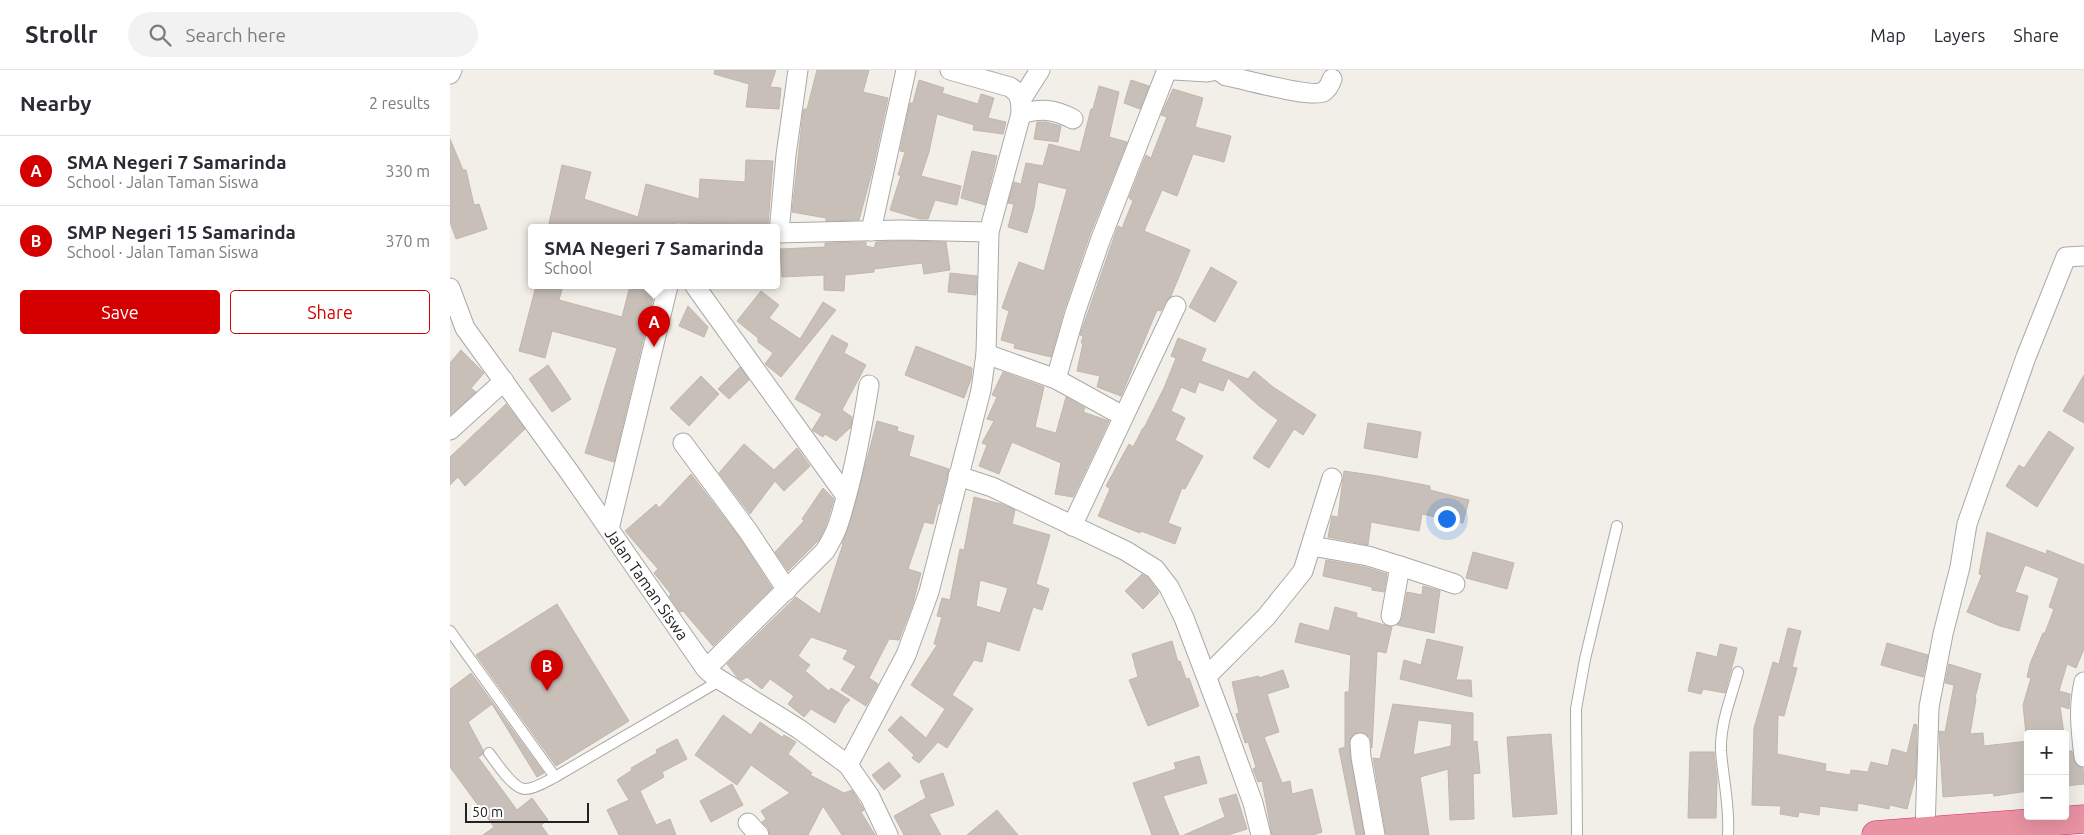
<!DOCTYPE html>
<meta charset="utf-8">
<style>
body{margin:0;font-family:Ubuntu,sans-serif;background:#f2f2f3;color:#2b2b33}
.controls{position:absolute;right:15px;bottom:15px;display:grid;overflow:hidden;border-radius:5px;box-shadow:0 5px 20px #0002}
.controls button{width:45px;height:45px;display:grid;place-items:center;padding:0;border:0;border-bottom:1px solid #e1e1e2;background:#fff;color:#2b2b33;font:25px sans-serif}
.scale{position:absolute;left:15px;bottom:12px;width:124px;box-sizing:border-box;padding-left:5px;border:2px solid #222;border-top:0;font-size:14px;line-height:18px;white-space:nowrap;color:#222;-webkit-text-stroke:4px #fff;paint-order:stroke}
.you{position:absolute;left:996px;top:448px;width:18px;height:18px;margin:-12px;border:4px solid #fff;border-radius:50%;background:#1a73e8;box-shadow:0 0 0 8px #1a73e833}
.badge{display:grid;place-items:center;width:32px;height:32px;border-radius:50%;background:#d40000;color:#fff;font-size:16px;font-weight:700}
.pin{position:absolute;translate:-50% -41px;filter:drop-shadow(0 1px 2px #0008)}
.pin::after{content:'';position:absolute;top:26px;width:18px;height:15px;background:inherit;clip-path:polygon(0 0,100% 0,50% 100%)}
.popup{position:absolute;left:78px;top:154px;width:252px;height:65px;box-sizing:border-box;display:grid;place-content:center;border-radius:5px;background:#fff;filter:drop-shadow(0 1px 4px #0005);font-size:16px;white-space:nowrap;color:#7c7c81}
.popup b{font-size:19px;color:#2b2b33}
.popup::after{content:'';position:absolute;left:50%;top:100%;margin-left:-10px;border:10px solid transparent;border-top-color:#fff}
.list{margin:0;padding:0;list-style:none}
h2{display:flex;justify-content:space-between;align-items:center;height:65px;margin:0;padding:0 20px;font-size:21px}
h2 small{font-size:16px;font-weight:400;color:#7c7c81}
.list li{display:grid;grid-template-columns:32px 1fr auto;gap:15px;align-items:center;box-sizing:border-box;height:70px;padding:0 20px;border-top:1px solid #e1e1e2}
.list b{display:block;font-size:19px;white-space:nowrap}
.list p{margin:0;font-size:16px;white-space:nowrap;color:#7c7c81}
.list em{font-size:16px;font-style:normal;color:#7c7c81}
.actions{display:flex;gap:10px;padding:15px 20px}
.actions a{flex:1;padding:11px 0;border:1px solid #d40000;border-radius:5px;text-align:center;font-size:18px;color:#d40000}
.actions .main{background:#d40000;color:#fff}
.icon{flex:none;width:28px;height:28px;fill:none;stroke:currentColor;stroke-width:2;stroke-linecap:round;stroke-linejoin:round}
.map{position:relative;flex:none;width:1634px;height:765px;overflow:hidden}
header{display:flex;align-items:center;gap:30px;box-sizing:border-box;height:70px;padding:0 25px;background:#fff;border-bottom:1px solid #e1e1e2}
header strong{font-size:24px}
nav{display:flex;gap:28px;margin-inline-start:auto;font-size:18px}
.search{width:350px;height:45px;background:#f2f2f3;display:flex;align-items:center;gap:12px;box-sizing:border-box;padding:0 18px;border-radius:28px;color:#7c7c81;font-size:19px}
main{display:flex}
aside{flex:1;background:#fff}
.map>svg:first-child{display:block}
</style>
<header>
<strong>Strollr</strong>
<div class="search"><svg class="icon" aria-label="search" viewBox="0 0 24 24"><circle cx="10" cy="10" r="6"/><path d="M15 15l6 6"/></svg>Search here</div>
<nav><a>Map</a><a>Layers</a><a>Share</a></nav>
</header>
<main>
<aside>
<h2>Nearby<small>2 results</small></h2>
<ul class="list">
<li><span class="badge">A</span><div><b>SMA Negeri 7 Samarinda</b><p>School · Jalan Taman Siswa</p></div><em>330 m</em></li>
<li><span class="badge">B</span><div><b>SMP Negeri 15 Samarinda</b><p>School · Jalan Taman Siswa</p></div><em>370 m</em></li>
</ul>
<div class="actions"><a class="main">Save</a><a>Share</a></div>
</aside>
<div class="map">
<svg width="1634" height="765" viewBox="0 0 1634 765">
<rect width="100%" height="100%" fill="#f2efe9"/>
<g fill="#c7bfb8" stroke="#c4b6ab" fill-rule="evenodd">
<path d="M 265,0 L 326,0 L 320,17 L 331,18 L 329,39 L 296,37 L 299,14 L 264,4 Z"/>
<path d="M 367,0 L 419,0 L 413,22 L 438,28 L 422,102 L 409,150 L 376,151 L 376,148 L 342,142 L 353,43 L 354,39 L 357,39 Z"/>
<path d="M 469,10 L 494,18 L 492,23 L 528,34 L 531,24 L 544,28 L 538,48 L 556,52 L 553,64 L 523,60 L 524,55 L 487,44 L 479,82 L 471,106 L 511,116 L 507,135 L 485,130 L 478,149 L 470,149 L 440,140 L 451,105 L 448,105 L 455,82 L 450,81 L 460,33 L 463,33 Z"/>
<path d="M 681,10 L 699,16 L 690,39 L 674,33 Z"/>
<path d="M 649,16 L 669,22 L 659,67 L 677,72 L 639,167 L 614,240 L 601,287 L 564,278 L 565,274 L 551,270 L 559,241 L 552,238 L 559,218 L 569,192 L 594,201 L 617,119 L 588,112 L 584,138 L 577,163 L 558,157 L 564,134 L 558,133 L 564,112 L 571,114 L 576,93 L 593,96 L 599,74 L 630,82 L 641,39 L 643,39 Z"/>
<path d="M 723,19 L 753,28 L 745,57 L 781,66 L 774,92 L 743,84 L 727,126 L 712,120 L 694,161 L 740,180 L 721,226 L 716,231 L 711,241 L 707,240 L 671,326 L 647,317 L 650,306 L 627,301 L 633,273 L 631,273 L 633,266 L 630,265 L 668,156 L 672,158 L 683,131 L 679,128 L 696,85 L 701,88 L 717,47 L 711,45 Z"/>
<path d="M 587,52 L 596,52 L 611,56 L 608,72 L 584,69 Z"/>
<path d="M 0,69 L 13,100 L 16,100 L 24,135 L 29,134 L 37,159 L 6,169 L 0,152 Z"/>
<path d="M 522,81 L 547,86 L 535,135 L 511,128 Z"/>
<path d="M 296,90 L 323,91 L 318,155 L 225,153 L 223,158 L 98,158 L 112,95 L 141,102 L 134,129 L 188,147 L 196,114 L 249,129 L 250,109 L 295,112 Z"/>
<path d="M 451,171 L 496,172 L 500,200 L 474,204 L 472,193 L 424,199 L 424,202 L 395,205 L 394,221 L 374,220 L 374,205 L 332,207 L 330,179 L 375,177 L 375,173 L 416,172 L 416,176 L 424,178 L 426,172 Z"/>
<path d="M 761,197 L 787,212 L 765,252 L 739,237 Z"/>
<path d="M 500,203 L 527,206 L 526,225 L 498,222 Z"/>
<path d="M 86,216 L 113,216 L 109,230 L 172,247 L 180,216 L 206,216 L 164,392 L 135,383 L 167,278 L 102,261 L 95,288 L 69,281 Z"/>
<path d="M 311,221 L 329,235 L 319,248 L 350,269 L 373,232 L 386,240 L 331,307 L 315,294 L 323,283 L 308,272 L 308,268 L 287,251 Z"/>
<path d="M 238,236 L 258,257 L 254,267 L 229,256 Z"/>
<path d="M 382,265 L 398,274 L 394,283 L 416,295 L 392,340 L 402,347 L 401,357 L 386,371 L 375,364 L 373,367 L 362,360 L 372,344 L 345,329 Z"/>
<path d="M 728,268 L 756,279 L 751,291 L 798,309 L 804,301 L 823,317 L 866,345 L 853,365 L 844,359 L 819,398 L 803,388 L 828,350 L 809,336 L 778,308 L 773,321 L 749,312 L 745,323 L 731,317 L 721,341 L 735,348 L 725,370 L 753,386 L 735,419 L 732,418 L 718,453 L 731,458 L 725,474 L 691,461 L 690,463 L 648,446 L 660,419 L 656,416 L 679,374 L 683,377 L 693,358 L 694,358 L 714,318 L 726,288 L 721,286 Z"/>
<path d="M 466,276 L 522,298 L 521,309 L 514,328 L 455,305 Z"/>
<path d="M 11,280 L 34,303 L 21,318 L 26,322 L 0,345 L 0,293 Z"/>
<path d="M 98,295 L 121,329 L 102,342 L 79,309 Z"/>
<path d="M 290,297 L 299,310 L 279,329 L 268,319 Z"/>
<path d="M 553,302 L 594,317 L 585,357 L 606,363 L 616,327 L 635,338 L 633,342 L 659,351 L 623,427 L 605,424 L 611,393 L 562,372 L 549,404 L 529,396 L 537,375 L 532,373 L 544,351 L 537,349 L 547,327 L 542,325 Z"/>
<path d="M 1634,305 L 1634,353 L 1613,341 Z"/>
<path d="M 251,306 L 269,324 L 239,356 L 220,338 Z"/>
<path d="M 56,334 L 75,359 L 15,416 L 8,407 L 0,415 L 0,387 Z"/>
<path d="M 427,351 L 448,357 L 447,361 L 464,366 L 459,386 L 499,399 L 490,434 L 488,434 L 483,454 L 474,452 L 458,499 L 471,503 L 463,533 L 449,570 L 439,569 L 419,608 L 428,614 L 416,636 L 391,620 L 406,596 L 393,589 L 398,580 L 361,567 L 348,586 L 360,595 L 355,601 L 379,621 L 381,618 L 400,630 L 394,636 L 385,653 L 361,639 L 354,647 L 338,634 L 344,626 L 320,609 L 312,619 L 297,607 L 292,610 L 287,607 L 277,594 L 346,527 L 370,544 L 393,474 L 392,474 L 401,450 Z"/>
<path d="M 918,353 L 971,362 L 967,388 L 914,378 Z"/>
<path d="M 1599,361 L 1624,378 L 1587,437 L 1556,416 L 1569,395 L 1574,398 Z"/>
<path d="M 294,374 L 324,400 L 347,378 L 360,396 L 334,421 L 325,411 L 300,444 L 269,403 Z"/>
<path d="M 894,401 L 928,406 L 980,416 L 980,420 L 1019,430 L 1013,453 L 972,444 L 969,461 L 921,452 L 918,475 L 878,467 L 882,446 L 888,447 Z"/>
<path d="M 241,404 L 289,467 L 322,518 L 263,576 L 233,541 L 230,542 L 219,526 L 221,524 L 204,503 L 208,499 L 175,461 L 206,434 L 209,438 Z"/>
<path d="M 373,418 L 384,429 L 376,455 L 369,470 L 338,501 L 325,482 L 354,451 L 352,449 Z"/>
<path d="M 524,427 L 551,434 L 565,440 L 562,454 L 600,465 L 586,514 L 599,519 L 592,540 L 583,537 L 569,581 L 537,571 L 532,592 L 524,590 L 502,625 L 523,639 L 497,678 L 488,672 L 469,693 L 462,688 L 464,685 L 438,660 L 451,646 L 476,668 L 495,639 L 461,615 L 487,575 L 484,574 L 492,547 L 487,546 L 492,528 L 500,530 L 510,479 L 514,480 ZM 530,510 L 558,518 L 550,543 L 526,536 Z"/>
<path d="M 1537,462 L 1596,484 L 1597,480 L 1634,495 L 1634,579 L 1626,598 L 1617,594 L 1609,621 L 1620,624 L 1619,639 L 1610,636 L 1614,664 L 1576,664 L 1573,635 L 1581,608 L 1577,607 L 1580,594 L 1593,563 L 1595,563 L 1604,539 L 1599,537 L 1609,508 L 1575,495 L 1565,522 L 1578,526 L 1569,561 L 1550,556 L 1517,542 L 1532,505 L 1529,504 Z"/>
<path d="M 1023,482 L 1064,493 L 1057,519 L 1016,508 Z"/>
<path d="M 876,490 L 915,497 L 937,504 L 934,522 L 922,520 L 922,517 L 873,506 Z"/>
<path d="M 692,504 L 698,508 L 709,523 L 693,539 L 675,521 Z"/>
<path d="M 973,516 L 990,521 L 984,563 L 947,555 L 952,548 L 957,522 L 972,525 Z"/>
<path d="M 107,534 L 179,651 L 106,696 L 26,585 Z"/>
<path d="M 885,537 L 907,543 L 906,547 L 942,557 L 936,583 L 927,581 L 922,678 L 920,667 L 914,663 L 909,662 L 903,664 L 899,673 L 914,765 L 906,765 L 889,679 L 895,677 L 895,622 L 899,622 L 901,585 L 845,572 L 850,553 L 879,561 Z"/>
<path d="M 1338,558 L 1351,561 L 1342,597 L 1347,598 L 1334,646 L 1328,645 L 1327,684 L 1376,694 L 1375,701 L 1400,705 L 1401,700 L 1418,702 L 1421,692 L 1438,696 L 1442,679 L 1457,683 L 1464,654 L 1467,655 L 1466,705 L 1457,739 L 1440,735 L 1439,739 L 1408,733 L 1407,741 L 1370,736 L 1369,745 L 1349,742 L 1348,747 L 1330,744 L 1331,736 L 1302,735 L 1304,658 L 1323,592 L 1329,594 Z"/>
<path d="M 977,569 L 1013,577 L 1006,610 L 1021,610 L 1022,627 L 950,609 L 954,590 L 971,595 Z"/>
<path d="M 722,571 L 728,592 L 730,591 L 736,609 L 739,608 L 749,636 L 698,656 L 679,610 L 688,607 L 682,584 Z"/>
<path d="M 1437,573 L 1478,585 L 1473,607 L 1431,595 Z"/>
<path d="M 1270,574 L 1287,578 L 1275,623 L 1253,619 L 1251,624 L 1238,621 L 1247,582 L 1267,587 Z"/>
<path d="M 1499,594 L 1531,604 L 1525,628 L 1526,629 L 1520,664 L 1533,663 L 1534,676 L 1578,671 L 1578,721 L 1544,726 L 1543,723 L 1493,727 L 1489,661 L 1495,662 L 1504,615 L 1495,613 Z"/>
<path d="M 833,600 L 839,617 L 817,624 L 829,662 L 814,667 L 832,713 L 840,711 L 842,724 L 862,719 L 872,762 L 863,765 L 822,765 L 812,711 L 808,712 L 803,699 L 806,697 L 798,672 L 795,673 L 786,644 L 789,643 L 782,612 L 809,606 L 809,608 Z"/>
<path d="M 21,603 L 94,703 L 87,707 L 42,634 L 18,652 L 33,680 L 32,685 L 28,687 L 67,740 L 82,728 L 98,750 L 91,755 L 98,765 L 33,765 L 44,757 L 0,697 L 0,619 Z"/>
<path d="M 943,634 L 1023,643 L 1023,672 L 1027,671 L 1030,703 L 1023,704 L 1024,749 L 1000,750 L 998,699 L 970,707 L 979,765 L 936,765 L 923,688 L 930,689 ZM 968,650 L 1002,654 L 1001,676 L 963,685 Z"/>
<path d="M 273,645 L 301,665 L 310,652 L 332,667 L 334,665 L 346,672 L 338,684 L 362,703 L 360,705 L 394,723 L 402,720 L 414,740 L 411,742 L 425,765 L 392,765 L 373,736 L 358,765 L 320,765 L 318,758 L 312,752 L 316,749 L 311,741 L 340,723 L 301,695 L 287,715 L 245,685 Z"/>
<path d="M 1101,664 L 1107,744 L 1063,747 L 1057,667 Z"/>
<path d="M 227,669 L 237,689 L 212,702 L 214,707 L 190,721 L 206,755 L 220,749 L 226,765 L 169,765 L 157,740 L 179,730 L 167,710 L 182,700 L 181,698 L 207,683 L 206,680 Z"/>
<path d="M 1615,681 L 1622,681 L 1625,693 L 1633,698 L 1634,714 L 1615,716 Z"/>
<path d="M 1240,682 L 1264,682 L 1267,709 L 1266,748 L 1238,748 Z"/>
<path d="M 749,686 L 757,713 L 713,726 L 729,765 L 702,765 L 683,713 L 726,699 L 724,693 Z"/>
<path d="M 439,692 L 451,706 L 434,720 L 422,705 Z"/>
<path d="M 493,703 L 504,735 L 479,744 L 491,765 L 454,765 L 444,746 L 476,728 L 470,711 Z"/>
<path d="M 282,714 L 293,735 L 261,752 L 250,731 Z"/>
<path d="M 786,724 L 797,759 L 778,765 L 734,765 L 775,747 L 769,729 Z"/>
<path d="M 547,740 L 568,765 L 517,765 Z"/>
</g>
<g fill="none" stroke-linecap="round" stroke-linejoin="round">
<defs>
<g id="lane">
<path d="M 0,561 L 105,707"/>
<path d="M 39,683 C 46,692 63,719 75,719 C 85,719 97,711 105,707 L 271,610"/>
<path d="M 1127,765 L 1126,639 L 1135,589 L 1167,456"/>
<path d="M 1278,765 C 1280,736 1273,709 1271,681 C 1270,654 1281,628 1288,602"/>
</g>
<g id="street">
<path d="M 724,0 L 757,2 L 768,0"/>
<path d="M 768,0 L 776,6 C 794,9 860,28 873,22 C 878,19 880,15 882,9"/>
<path d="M 0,4 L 2,0"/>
<path d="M 571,30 L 590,0"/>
<path d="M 571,44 C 591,38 604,39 623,49"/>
<path d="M 421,161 L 456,0"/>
<path d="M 326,163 L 451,160 L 539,162"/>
<path d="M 329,163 L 336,85 L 348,0"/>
<path d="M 245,216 L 396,426"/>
<path d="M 0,218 L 15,258 L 120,403 L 256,599 L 264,606 L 349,659 L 398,695 L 420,727 L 438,765"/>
<path d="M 536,284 L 606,309 L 673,346"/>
<path d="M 606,309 L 625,243 L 650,171 L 717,0"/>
<path d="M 0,360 L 54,311"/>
<path d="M 233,373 L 298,461 L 337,520"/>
<path d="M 508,406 L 542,417 L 676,481 L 705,499 L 719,517 L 734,548 L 775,656 L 803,733 L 811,765"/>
<path d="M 622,456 L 726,236"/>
<path d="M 159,459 L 218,216"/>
<path d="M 862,476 L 918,486 L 950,496 L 941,546"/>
<path d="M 950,496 L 1005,514"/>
<path d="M 256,599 L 375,481 C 389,458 390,449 397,424 C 407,388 413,352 419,315"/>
<path d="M 757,606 L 816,547 L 853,501 L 882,408"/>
<path d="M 1634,612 C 1628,638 1631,661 1634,687"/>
<path d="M 910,673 L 911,687 L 925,765"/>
<path d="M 398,695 L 456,585 L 479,522 L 489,483 L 531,320 L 536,284 L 539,162 L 571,44 C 571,32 571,24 560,17 L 500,0"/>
<path d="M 298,753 L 309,765"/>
<path d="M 1475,760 L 1479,637 L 1493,564 L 1510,497 L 1517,454 L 1576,287 L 1616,187 L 1634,186"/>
</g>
<path id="highway" d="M 1426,765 L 1634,749"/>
</defs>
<use href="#lane" stroke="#a9a9a9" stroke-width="12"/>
<use href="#street" stroke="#a9a9a9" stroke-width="21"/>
<use href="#highway" stroke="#dc2a67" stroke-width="29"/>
<use href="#lane" stroke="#fff" stroke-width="10"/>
<use href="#street" stroke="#fff" stroke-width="19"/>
<use href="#highway" stroke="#e892a2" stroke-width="28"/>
</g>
<g text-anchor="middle" stroke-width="4.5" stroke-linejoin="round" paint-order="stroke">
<g font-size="16" fill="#222" stroke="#fff">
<text transform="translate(197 514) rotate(55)" y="6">Jalan Taman Siswa</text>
</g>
</g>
</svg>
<div class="controls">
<button>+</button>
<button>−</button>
</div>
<div class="scale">50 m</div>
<div class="you"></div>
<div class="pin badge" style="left:204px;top:277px">A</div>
<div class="popup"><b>SMA Negeri 7 Samarinda</b>School</div>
<div class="pin badge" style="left:97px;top:621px">B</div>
</div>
</main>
